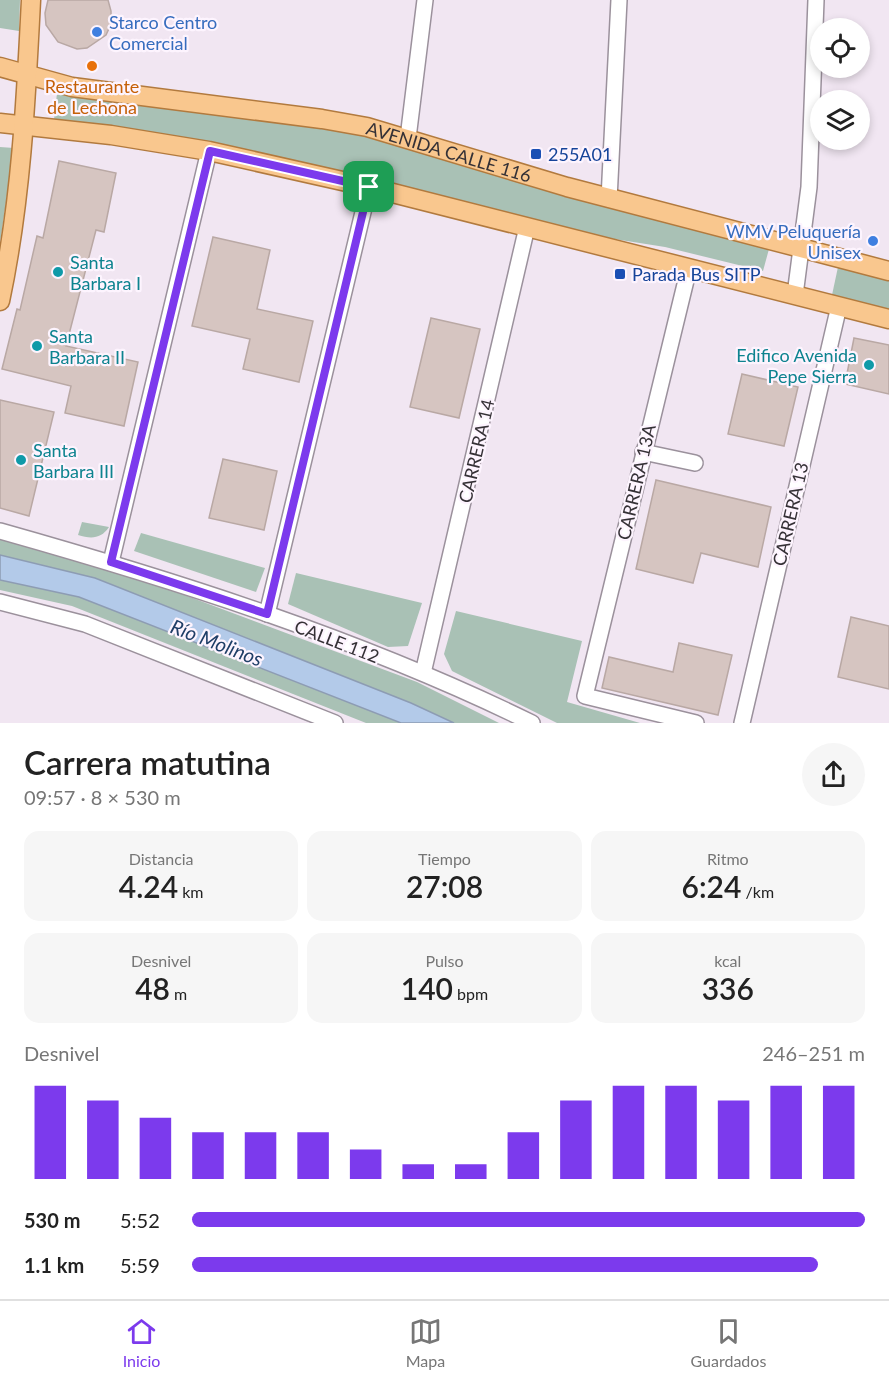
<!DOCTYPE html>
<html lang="es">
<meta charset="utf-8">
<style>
:root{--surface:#fff;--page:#f6f6f6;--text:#222;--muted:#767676;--line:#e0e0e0;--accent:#7c3aed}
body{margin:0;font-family:Lato,sans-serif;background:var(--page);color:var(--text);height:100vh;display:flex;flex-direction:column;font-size:22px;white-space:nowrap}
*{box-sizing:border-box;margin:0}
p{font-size:20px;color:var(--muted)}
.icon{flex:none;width:33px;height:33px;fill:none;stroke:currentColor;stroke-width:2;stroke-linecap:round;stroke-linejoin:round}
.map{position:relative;height:723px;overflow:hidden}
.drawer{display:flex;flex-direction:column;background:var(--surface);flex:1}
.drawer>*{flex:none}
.tools{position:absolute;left:810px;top:18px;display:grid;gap:12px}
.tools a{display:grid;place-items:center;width:60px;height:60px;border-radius:50%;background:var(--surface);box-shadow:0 3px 9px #0003;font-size:30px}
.pin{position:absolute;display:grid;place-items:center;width:51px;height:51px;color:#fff;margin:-26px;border-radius:12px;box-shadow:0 3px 9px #0006}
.round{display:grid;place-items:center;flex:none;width:63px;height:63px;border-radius:32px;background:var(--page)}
.headline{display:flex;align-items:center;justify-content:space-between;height:102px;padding:0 24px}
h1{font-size:33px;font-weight:600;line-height:45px}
.stats{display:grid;grid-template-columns:repeat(3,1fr);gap:9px;height:102px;padding:6px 24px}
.stats div{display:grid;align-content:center;border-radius:15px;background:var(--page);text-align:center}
.stats b{font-size:30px;font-weight:600}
.stats small{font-size:16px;font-weight:400}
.stats p{font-size:16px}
.chart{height:168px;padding:12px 24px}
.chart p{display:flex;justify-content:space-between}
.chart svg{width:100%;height:108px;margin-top:6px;stroke:var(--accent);stroke-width:6}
ul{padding:0 24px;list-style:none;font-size:20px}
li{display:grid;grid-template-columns:96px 72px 1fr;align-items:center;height:45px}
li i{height:15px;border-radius:8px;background:var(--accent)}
.dock{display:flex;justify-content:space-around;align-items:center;height:84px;border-top:2px solid var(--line);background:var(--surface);font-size:16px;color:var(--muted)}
.dock a{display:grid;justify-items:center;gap:3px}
.dock .selected{color:var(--accent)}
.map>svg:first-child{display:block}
</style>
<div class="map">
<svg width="889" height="723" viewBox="0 0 889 723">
<rect width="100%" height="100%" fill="#f1e6f2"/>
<g fill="#a9c1b5">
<path d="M0 0H20L19 31 0 28Z"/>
<path d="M57 93 359 134 582 201 769 249 763 271 665 247 608 238 233 147 157 133 54 120Z"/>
<path d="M0 147 14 148 0 243Z"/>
<path d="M838 267 889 280V309L832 295Z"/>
<path d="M82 522 109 527C101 539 91 539 78 535Z"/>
<path d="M141 533 265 568 256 592 134 551Z"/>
<path d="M0 538 99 563 417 682 499 723H454L411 703 95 578 0 555Z"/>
<path d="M296 573 422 603 408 646 388 647 288 604Z"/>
<path d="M0 580 79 597 401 723H366L72 606 0 590Z"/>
<path d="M456 611 582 641 567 702 640 723H557L462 676 452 671 444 654Z"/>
</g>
<path fill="#b3cae9" stroke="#8d9cb3" stroke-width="1.5" d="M0 555 95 578 411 703 454 723H401L79 597 0 580Z"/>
<g fill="#d6c5c1" stroke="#b9a8a4" stroke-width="1.5">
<path d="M48 0H108L111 11V24L106 35 87 48 77 49 58 42 46 25 45 13Z"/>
<path d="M59 161 116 173 104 232 96 230 66 346 138 362 124 426 65 413 71 386 2 369 17 309 20 310 37 236 43 238Z"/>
<path d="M213 237 270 250 257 309 313 321 299 382 243 369 250 339 192 326Z"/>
<path d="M431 318 480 329 459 418 410 407Z"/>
<path d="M854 338 889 345V394L845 384Z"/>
<path d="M742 374 798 387 784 446 728 434Z"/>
<path d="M0 400 54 412 29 516 0 508Z"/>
<path d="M223 459 277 471 264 530 209 518Z"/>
<path d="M656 480 771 507 758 567 701 553 693 583 636 569Z"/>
<path d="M851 617 889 626V689L838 677Z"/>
<path d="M679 643 732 655 718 715 602 688 609 657 673 672Z"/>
</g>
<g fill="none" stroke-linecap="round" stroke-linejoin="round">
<defs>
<g id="minor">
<path d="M408 138 425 0"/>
<path d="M609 199 619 0"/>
<path d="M689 268 585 696 696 723"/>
<path d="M795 295 809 187 816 0"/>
<path d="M643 452 695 463"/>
<path d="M0 531C181 582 363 640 532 723"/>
<path d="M111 562 209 151"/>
<path d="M0 602 85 624 335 723"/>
<path d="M267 614 369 187"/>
<path d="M423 673 527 227"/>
<path d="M742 723 839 306"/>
</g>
<g id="major">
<path id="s1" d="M0 67 72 87 322 119 367 127 567 187 889 271"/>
<path d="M0 123 111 135 209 151 369 187 889 319"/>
<path d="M0 301C21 202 26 101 31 0"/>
</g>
</defs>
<use href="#minor" stroke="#9b919c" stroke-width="18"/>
<use href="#major" stroke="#b27a3e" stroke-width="21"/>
<use href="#minor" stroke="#fff" stroke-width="15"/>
<use href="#major" stroke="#f9c78e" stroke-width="18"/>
</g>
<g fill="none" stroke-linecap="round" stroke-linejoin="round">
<defs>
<path id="route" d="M210 151 369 187 267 614 111 562Z"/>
</defs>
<use href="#route" stroke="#fff" stroke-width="12"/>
<use href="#route" stroke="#7c3aed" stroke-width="8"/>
</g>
<g fill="#3f7fe0" stroke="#fdf4fe" stroke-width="2">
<circle cx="97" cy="32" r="6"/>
<circle cx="873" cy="241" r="6"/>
</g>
<circle fill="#e8710a" stroke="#fdf4fe" stroke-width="2" cx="92" cy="66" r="6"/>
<g fill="#1a4fb4" stroke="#fdf4fe" stroke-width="2">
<rect x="530" y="148" width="12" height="12" rx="3"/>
<rect x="614" y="268" width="12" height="12" rx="3"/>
</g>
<g fill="#0f9aa8" stroke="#fdf4fe" stroke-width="2">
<circle cx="58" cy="272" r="6"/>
<circle cx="37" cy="346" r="6"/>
<circle cx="869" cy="365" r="6"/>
<circle cx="21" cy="460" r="6"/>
</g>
<g text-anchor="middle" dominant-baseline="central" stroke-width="4.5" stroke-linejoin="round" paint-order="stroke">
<g font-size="18" fill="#366cbe" stroke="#fdf4fe" text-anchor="start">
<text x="109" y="22">Starco Centro<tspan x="109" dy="21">Comercial</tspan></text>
<text x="861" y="231" text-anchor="end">WMV Peluquería<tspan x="861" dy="21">Unisex</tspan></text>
</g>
<g font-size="18" fill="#c56008" stroke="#fdf4fe">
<text x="92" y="86">Restaurante<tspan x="92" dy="21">de Lechona</tspan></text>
</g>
<g font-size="18" fill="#353136" stroke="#fdf4fe">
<text stroke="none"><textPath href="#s1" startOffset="458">AVENIDA CALLE 116</textPath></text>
<text transform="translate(476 451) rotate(-77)">CARRERA 14</text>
<text transform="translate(636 482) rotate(-77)">CARRERA 13A</text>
<text transform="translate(790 514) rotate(-77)">CARRERA 13</text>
<text transform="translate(337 641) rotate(21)">CALLE 112</text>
</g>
<g font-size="18" fill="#164399" stroke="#fdf4fe" text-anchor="start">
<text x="548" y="154">255A01</text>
<text x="632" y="274">Parada Bus SITP</text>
</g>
<g font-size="18" fill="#0d838f" stroke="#fdf4fe" text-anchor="start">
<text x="70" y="262">Santa<tspan x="70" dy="21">Barbara I</tspan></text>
<text x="49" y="336">Santa<tspan x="49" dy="21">Barbara II</tspan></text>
<text x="857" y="355" text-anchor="end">Edifico Avenida<tspan x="857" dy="21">Pepe Sierra</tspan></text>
<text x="33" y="450">Santa<tspan x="33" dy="21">Barbara III</tspan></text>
</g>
<g font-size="20" font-style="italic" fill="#1f3e67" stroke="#fdf4fe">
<text transform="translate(217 642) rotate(21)">Río Molinos</text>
</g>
</g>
</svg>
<div class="tools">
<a><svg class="icon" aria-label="locate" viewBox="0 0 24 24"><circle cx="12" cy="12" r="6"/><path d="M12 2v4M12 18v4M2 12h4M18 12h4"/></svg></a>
<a><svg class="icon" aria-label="layers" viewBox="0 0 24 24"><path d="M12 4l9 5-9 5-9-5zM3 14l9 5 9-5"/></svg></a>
</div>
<div class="pin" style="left:369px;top:187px;background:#1e9e55"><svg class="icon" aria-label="arrive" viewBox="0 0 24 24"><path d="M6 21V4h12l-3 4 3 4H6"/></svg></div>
</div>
<section class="drawer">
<div class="headline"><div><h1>Carrera matutina</h1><p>09:57 · 8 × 530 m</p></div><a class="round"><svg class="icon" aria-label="share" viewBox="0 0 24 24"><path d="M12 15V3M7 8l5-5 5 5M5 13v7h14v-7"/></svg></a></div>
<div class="stats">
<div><p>Distancia</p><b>4.24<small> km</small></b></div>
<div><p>Tiempo</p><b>27:08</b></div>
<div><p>Ritmo</p><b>6:24<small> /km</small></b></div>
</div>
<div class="stats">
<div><p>Desnivel</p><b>48<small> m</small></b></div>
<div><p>Pulso</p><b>140<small> bpm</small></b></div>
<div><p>kcal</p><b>336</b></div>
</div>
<div class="chart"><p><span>Desnivel</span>246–251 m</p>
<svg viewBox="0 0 160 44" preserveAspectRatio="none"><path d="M5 44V6M15 44V12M25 44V19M35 44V25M45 44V25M55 44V25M65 44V32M75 44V38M85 44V38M95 44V25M105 44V12M115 44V6M125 44V6M135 44V12M145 44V6M155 44V6"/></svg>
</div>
<ul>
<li><b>530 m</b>5:52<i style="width:100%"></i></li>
<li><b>1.1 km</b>5:59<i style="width:93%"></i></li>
</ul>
</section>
<nav class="dock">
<a class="selected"><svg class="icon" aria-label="home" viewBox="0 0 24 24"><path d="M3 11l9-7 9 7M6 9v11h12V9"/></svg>Inicio</a>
<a><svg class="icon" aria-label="map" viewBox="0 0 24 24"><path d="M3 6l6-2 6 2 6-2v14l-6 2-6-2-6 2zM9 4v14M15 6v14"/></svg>Mapa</a>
<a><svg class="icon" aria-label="saved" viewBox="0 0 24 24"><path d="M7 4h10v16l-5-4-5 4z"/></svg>Guardados</a>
</nav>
